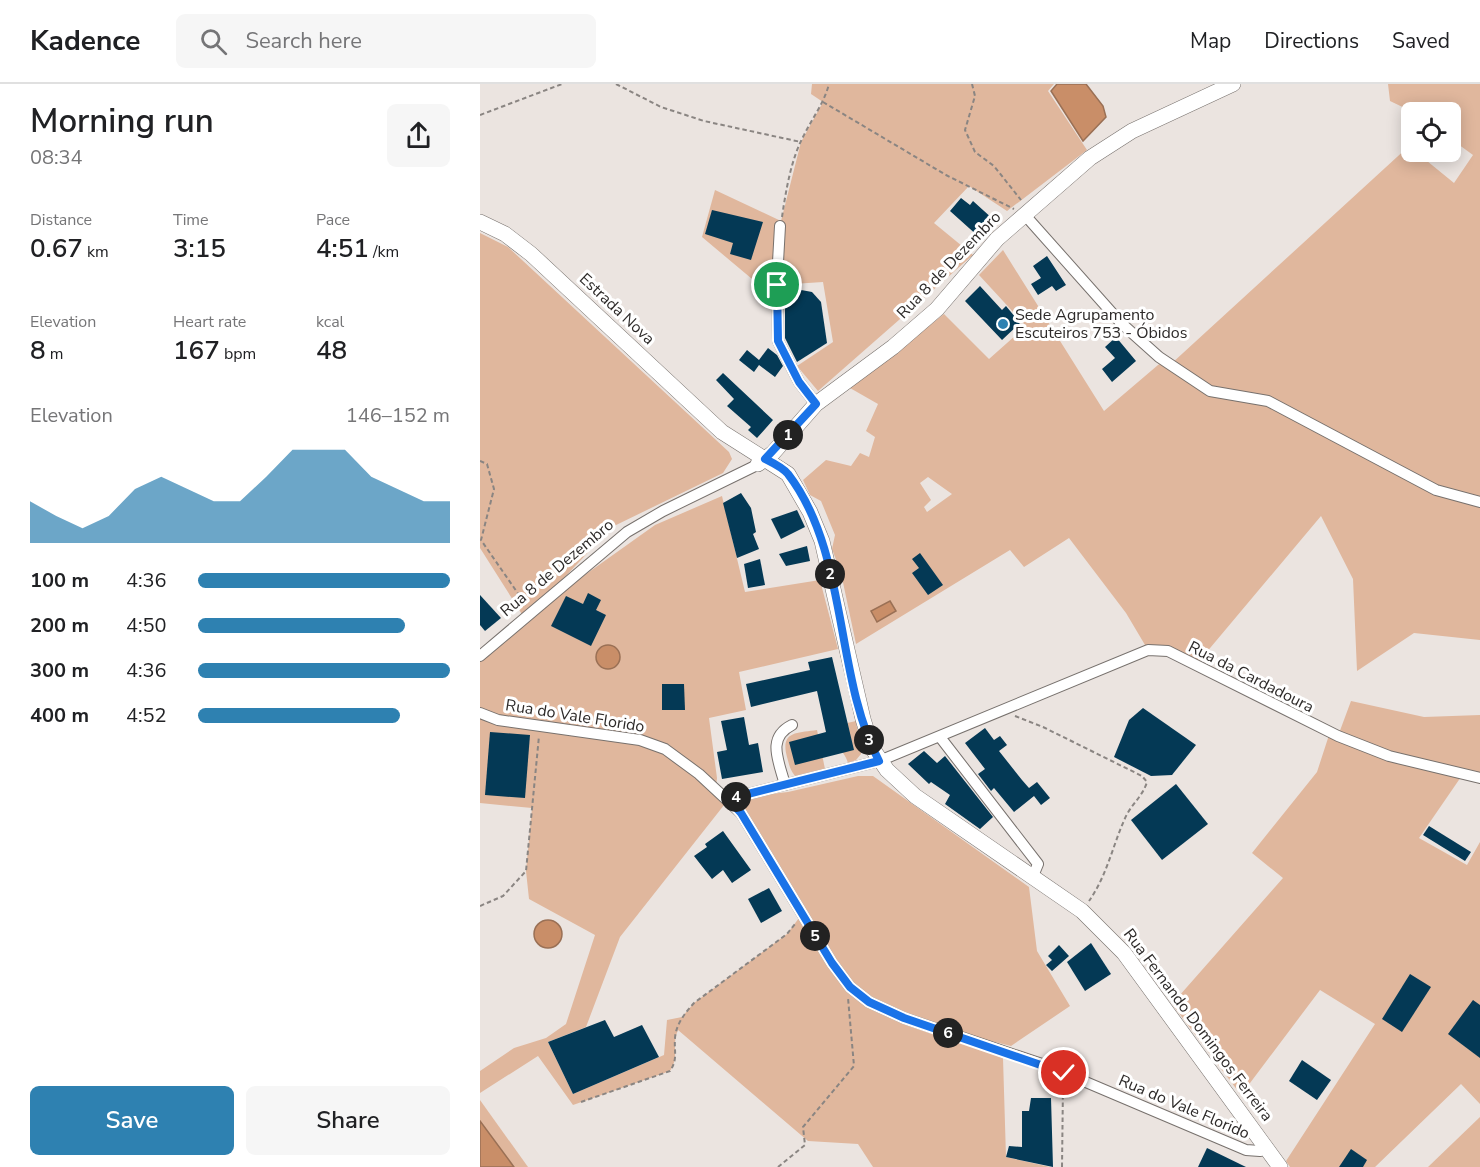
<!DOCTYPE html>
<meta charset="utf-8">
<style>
:root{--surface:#fff;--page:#f6f6f6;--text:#202124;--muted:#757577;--line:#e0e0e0;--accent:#2e81b1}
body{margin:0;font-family:"Nunito Sans",sans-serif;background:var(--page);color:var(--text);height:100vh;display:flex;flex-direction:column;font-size:22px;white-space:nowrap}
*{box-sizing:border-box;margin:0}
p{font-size:20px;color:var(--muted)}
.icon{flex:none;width:33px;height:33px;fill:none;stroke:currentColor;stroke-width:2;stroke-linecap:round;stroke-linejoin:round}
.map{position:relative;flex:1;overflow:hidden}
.sheet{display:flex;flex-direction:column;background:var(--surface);width:480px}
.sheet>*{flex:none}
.fabs{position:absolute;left:921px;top:18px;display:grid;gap:12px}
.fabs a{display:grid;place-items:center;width:60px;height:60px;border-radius:9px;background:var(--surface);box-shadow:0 3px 15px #0003;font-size:30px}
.pin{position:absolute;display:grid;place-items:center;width:51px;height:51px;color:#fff;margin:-26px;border:3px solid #fff;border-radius:50%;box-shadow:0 2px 6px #0007}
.km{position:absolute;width:30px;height:30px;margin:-15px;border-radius:50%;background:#222;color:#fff;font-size:16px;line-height:30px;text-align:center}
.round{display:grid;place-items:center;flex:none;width:63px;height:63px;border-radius:9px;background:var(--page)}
.summary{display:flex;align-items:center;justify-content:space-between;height:102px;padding:0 30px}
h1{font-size:33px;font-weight:600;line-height:45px}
.figures{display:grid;grid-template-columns:repeat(3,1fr);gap:9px;height:102px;padding:6px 30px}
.figures div{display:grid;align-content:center}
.figures b{font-size:26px;font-weight:600}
.figures small{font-size:16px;font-weight:400}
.figures p{font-size:16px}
.chart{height:168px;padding:12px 30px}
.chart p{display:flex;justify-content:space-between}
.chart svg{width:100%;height:108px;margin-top:6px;fill:var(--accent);opacity:.7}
.primary-button{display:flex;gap:12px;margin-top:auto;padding:12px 30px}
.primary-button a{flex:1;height:69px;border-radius:9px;background:var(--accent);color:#fff;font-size:24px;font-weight:600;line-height:69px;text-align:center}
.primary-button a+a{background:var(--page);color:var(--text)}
ul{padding:0 30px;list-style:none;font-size:20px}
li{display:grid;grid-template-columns:96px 72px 1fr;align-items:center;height:45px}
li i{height:15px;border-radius:8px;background:var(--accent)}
header{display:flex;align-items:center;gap:36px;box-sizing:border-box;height:84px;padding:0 30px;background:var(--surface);border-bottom:2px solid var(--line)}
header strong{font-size:28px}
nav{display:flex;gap:33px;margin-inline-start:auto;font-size:21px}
.search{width:420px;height:54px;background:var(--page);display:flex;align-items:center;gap:15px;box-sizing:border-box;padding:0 21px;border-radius:9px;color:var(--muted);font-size:22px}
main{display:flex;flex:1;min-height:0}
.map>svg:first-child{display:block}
</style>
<header>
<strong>Kadence</strong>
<div class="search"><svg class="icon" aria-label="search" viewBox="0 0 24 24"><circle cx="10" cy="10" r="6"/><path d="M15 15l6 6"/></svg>Search here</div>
<nav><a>Map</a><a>Directions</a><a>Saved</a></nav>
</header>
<main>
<section class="sheet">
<div class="summary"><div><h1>Morning run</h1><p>08:34</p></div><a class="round"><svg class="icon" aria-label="share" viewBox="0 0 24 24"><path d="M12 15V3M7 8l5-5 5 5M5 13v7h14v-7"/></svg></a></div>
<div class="figures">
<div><p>Distance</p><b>0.67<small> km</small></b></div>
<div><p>Time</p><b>3:15</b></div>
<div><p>Pace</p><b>4:51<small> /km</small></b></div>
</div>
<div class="figures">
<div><p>Elevation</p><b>8<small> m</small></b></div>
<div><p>Heart rate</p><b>167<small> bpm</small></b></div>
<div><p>kcal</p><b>48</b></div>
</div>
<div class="chart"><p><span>Elevation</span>146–152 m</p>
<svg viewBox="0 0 160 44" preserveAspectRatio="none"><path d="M0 44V27L10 33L20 38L30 33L40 22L50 17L60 22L70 27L80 27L90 17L100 6L110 6L120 6L130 17L140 22L150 27L160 27V44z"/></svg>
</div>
<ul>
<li><b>100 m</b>4:36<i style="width:100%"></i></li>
<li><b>200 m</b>4:50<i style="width:82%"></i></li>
<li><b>300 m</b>4:36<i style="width:100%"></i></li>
<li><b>400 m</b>4:52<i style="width:80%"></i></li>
</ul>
<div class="primary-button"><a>Save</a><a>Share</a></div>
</section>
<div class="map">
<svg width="1000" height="1083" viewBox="0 0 1000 1083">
<rect width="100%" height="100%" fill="#ebe4e0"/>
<g fill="#e0b79d" fill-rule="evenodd">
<path d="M332 0H574L568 7 607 66 527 127 489 102 454 139 493 171 338 307 317 282 353 258 343 198 298 201 297 216 222 153 235 106 301 137 321 58 343 18 331 10Z"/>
<path d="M908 0H1000V556L934 549 877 587 873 495 841 432 715 582 688 567 668 566 646 529 589 454 544 483 530 466 376 560 361 489 352 465 355 451 341 417 330 411 323 396 346 376 371 382 380 369 389 373 395 353 386 347 398 320 370 304 464 230 509 275 546 242 499 191 523 166 624 327 678 281 685 277 691 280 929 62 932 68H936L974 99 993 71 971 55 970 28H933L910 17ZM448 393 472 410 447 428 444 423 451 416 440 399Z"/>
<path d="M0 149 28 163 249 368 252 375 243 389 132 443 50 530 175 441 242 412 265 508 340 496 358 565 259 588 266 626 229 634 237 694 236 703 248 715 308 708 378 692H393L549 803 557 867 590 922 531 962 430 937 523 974 526 1073 570 1083H393L378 1060 328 1057 198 946C191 962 200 972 190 987L93 1021 58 972 0 1009V987L34 964 66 954 86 940 115 851 49 815 46 787 52 724 0 719V572L45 535 0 464ZM248 716 322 830 307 850 214 919 202 933 187 936 184 971 93 1010 68 958 106 943 140 853Z"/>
<path d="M871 617 944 633 1000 631V694L983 690 939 754 987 781 1000 758V1020L981 1000 895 1083H810L806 1077 895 940 840 906 761 1011 692 920 803 794 772 769 837 688 850 648 858 652Z"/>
<path d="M376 637 381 670 376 676 368 679C364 664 349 658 345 644Z"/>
<path d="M337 646 345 685 315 692C310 686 309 680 307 673 300 647 317 649 337 646Z"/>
<path d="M0 1016 48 1083H34L0 1037Z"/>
<path d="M1000 1033V1083H948Z"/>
</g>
<g fill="#c98e68" stroke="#9a7055" stroke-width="1.5">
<path d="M577 0H606L623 22 626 33 603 57 571 7Z"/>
<path d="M410 517 416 527 397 538 391 527Z"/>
<circle cx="128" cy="573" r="12"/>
<circle cx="68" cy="850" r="14"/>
<path d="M0 1037 34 1083H0Z"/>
</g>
<g fill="#043955">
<path d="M481 114 490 121 493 117 514 136 499 153 470 127Z"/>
<path d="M232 126 283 138 271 176 250 170 253 159 225 150Z"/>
<path d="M567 172 586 201 576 207 572 202 558 211 551 200 561 194 553 182Z"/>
<path d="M500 202 522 226 526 222 540 239 522 256 485 217Z"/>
<path d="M305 203 332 208 341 218 347 259 317 278 305 254Z"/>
<path d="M636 253 656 277 632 298 622 285 635 274 625 263Z"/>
<path d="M288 264 297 271 303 282 295 293 279 281 274 288 259 276 267 266 279 276Z"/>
<path d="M243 289 293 336 277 354 268 346 271 343 247 322 254 315 236 296Z"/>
<path d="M261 409 271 424 276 448 273 450 279 465 257 474 243 419Z"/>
<path d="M317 426 325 443 301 455 291 435Z"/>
<path d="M327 462 330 477 306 482 299 470Z"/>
<path d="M440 469 463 501 448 511 432 489 439 484 432 475Z"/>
<path d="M280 475 285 501 268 504 264 480Z"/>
<path d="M108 509 121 516 116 526 126 531 111 562 71 542 86 512 103 520Z"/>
<path d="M0 511 21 534 5 547 0 541Z"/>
<path d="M352 573 374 666 315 681 309 658 346 648 337 607 271 623 266 600 330 586 328 578Z"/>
<path d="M182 600H204L205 626H182Z"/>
<path d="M663 624 716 661 692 691 671 692 634 673 649 636Z"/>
<path d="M264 633 269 661 278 659 283 688 242 695 237 668 247 666 241 637Z"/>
<path d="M505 644 514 656 520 652 527 661 519 667 542 696 549 704 557 698 570 714 561 721 554 712 534 728 514 704 511 707 498 690 505 685 485 659Z"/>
<path d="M10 648 50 651 45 714 5 711Z"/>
<path d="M444 667 457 679 465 672 513 733 500 745 465 720 470 711 451 698 449 700 428 680Z"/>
<path d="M696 700 728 740 682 776 651 736Z"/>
<path d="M949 742 991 768 985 777 943 751Z"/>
<path d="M243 747 271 786 252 799 243 786 232 795 214 772 227 763 225 760Z"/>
<path d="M289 804 302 827 281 839 268 815Z"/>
<path d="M611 859 631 890 605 907 587 878Z"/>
<path d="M579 861 589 872 572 887 566 881 572 876 568 872Z"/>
<path d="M930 890 951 903 922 948 902 935Z"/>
<path d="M993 916 1000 921V974L968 950Z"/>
<path d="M125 936 134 953 162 941 179 973 93 1010 68 958Z"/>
<path d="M822 976 851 996 837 1016 809 997Z"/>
<path d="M551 1014H571L573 1083 526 1073 529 1062 542 1063V1027H549Z"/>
<path d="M727 1064 766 1083H718Z"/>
<path d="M871 1065 887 1076 883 1083H859Z"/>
</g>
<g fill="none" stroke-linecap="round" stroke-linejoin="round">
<defs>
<g id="street">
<path d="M544 130 641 239 679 273 730 307 788 317 956 406 1000 418"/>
<path d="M300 142 297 196 298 257 319 298 336 320"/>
<path d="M0 572 147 448 183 427 277 381"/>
<path d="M0 629 18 636 160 656 185 665 219 690 261 729 352 879 370 903 389 918 424 934 568 982 766 1066 780 1067 786 1063"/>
<path d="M460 653 558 780 553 792"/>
<path d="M305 701C299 677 286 654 312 641"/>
<path d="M248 715 399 677 668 566 688 567 858 652 909 672 1000 694"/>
</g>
<g id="secondary">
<path d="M0 138 25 150 51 170 242 348 308 390 330 428 342 457 383 635 392 664 407 686 435 712 602 827 644 869 800 1083"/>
<path d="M278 380 293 369 336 320 413 263 457 225 517 155 610 74 652 47 753 0"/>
</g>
</defs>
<use href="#street" stroke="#77716d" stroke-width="12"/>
<use href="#secondary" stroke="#77716d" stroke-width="16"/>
<g stroke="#8a8582" stroke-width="2" stroke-dasharray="4.5 3" stroke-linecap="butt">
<path d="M136 0 181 23 224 37 321 58"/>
<path d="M492 0 495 12 485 46 495 68 514 82 541 116"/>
<path d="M343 18 466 91 534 125"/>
<path d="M0 31 82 0"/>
<path d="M302 133C306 106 311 75 324 51 333 33 344 19 349 0"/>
<path d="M0 377 7 380 14 405 1 456 46 521"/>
<path d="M535 632 563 643 662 692 667 698C663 711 654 718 647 730 633 759 628 790 609 817"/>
<path d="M0 822 23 812 46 787 59 652"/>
<path d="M101 1018 190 987C198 975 194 968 195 954 196 940 205 929 214 919L307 850 315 840"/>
<path d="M298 1083 325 1061 323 1043 374 982 368 914"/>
<path d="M582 1083 583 1001"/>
</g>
<use href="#street" stroke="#fff" stroke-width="10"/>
<use href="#secondary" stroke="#fff" stroke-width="15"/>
</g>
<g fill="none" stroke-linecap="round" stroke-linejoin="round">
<defs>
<path id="route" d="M297 201 298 257 319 298 336 320 285 375C293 379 302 383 308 390 369 469 354 592 399 677L248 715 261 729 352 879 370 903 389 918 424 934 584 989"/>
</defs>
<use href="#route" stroke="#fff" stroke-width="12"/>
<use href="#route" stroke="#1a73e8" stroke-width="8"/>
</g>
<circle fill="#2e81b1" stroke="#fff" stroke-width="2" cx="523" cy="240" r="6"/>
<g text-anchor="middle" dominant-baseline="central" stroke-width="6" stroke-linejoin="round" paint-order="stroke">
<g font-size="16" fill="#2d2a29" stroke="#fff">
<text transform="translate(469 181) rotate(-46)">Rua 8 de Dezembro</text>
<text transform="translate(137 225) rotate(43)">Estrada Nova</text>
<text transform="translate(77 484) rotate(-40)">Rua 8 de Dezembro</text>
<text transform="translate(771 593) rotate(27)">Rua da Cardadoura</text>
<text transform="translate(95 632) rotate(9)">Rua do Vale Florido</text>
<text transform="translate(718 941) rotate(53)">Rua Fernando Domingos Ferreira</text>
<text transform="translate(704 1023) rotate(23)">Rua do Vale Florido</text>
</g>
<g font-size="16" fill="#2d2a29" stroke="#fff" text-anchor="start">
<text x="535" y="231">Sede Agrupamento<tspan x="535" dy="18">Escuteiros 753 - Óbidos</tspan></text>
</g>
</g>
</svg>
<div class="fabs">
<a><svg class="icon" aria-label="locate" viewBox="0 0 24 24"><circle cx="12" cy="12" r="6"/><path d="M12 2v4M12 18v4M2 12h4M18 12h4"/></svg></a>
</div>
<div class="pin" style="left:297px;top:201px;background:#1e9e55"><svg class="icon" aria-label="arrive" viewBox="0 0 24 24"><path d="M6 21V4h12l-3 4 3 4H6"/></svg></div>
<div class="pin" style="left:584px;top:989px;background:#d93025"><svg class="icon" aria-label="check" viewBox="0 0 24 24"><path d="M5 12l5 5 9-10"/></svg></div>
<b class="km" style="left:308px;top:351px">1</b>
<b class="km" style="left:350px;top:490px">2</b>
<b class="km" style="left:389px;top:656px">3</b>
<b class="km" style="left:256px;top:713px">4</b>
<b class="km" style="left:335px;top:852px">5</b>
<b class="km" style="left:468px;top:949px">6</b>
</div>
</main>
